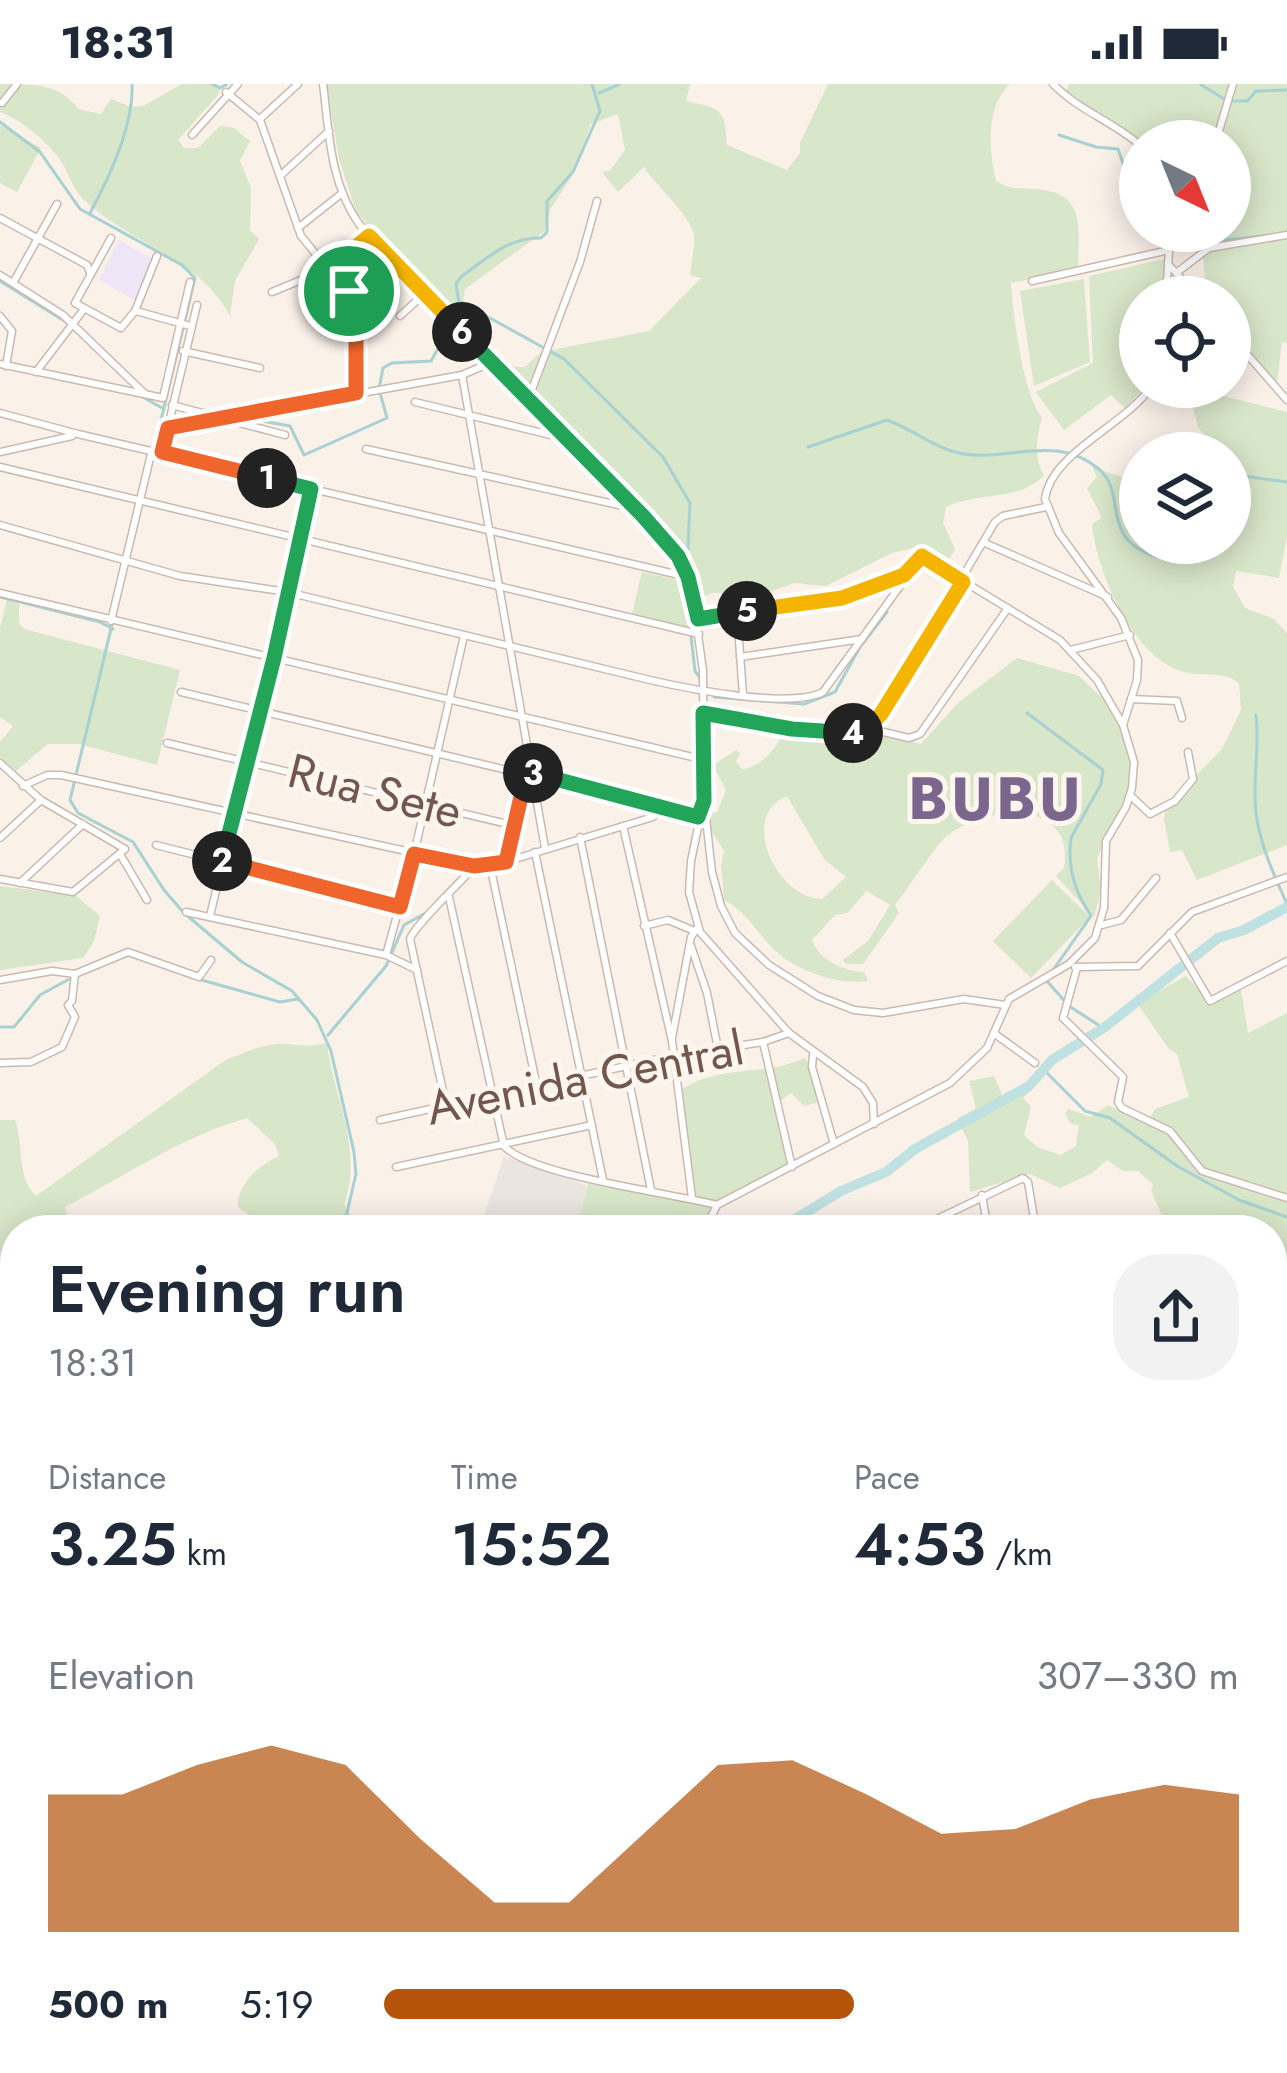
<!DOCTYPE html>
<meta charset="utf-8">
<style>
:root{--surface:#fff;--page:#f2f2f3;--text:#1f2937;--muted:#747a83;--accent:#b45309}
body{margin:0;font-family:Jost,sans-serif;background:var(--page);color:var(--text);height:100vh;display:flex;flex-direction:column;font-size:45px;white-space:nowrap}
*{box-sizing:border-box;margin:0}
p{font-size:39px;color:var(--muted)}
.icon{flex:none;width:66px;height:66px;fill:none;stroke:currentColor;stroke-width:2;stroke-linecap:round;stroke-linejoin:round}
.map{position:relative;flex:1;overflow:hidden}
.sheet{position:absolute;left:0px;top:1131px;width:1287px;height:858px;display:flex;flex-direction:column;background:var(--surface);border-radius:48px 48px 0 0;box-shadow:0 6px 30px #0003}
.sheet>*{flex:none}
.needle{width:78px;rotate:137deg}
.buttons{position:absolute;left:1119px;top:36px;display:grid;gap:24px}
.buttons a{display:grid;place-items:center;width:132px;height:132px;border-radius:50%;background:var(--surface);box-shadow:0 6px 30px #0003;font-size:60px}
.pin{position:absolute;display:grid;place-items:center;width:102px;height:102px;color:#fff;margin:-51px;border:6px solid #fff;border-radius:50%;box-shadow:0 3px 12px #0007}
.km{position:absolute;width:60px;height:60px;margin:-30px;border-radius:50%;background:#222;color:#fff;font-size:33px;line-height:60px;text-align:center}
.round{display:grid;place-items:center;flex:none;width:126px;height:126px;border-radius:48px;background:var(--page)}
.headline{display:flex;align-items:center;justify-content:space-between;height:204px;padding:0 48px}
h1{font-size:66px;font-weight:600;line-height:90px}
.stats{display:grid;grid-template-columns:repeat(3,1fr);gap:18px;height:204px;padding:12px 48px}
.stats div{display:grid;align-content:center}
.stats b{font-size:60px;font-weight:600}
.stats small{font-size:33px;font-weight:400}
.stats p{font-size:33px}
.chart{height:336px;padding:24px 48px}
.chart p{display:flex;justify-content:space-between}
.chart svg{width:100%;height:216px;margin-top:12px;fill:var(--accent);opacity:.7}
ul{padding:0 48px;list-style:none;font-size:39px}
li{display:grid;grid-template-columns:192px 144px 1fr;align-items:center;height:90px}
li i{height:30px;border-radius:15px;background:var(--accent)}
.status{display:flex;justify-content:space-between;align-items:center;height:84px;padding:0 60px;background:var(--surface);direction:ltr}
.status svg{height:33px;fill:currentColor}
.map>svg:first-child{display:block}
</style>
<div class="status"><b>18:31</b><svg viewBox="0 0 49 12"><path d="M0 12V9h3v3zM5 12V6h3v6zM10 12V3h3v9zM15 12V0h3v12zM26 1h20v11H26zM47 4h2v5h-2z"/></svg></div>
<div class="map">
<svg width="1287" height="1989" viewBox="0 0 1287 1989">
<rect width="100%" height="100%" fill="#faf1e9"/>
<path fill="#ebe5e2" d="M504 1072 587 1102 576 1146H479Z"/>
<path fill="#eee5f7" d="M119 156 153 175 136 217 99 196Z"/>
<g fill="#d8e6c9" fill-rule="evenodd">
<path d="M0 0C36 0 60 0 78 25L101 30 111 15 131 23 143 22 182 0H216L220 5 218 11 178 56 184 64H198L220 42 234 44 250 57 240 77 251 104 250 146 259 155 235 197 230 232C201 175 127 158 83 115 72 104 68 87 59 74 46 57 21 35 0 28Z"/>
<path d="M326 0H694L690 1 686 17C723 26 724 23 727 61L787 86 800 69V59L828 0H1010C985 23 989 67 996 97 1011 106 1016 104 1033 105 1088 107 1078 145 1078 185L1011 199C1013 230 1023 312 1042 333 1037 353 1033 374 1044 391 1022 417 976 408 946 423L943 439 955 465 944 484 913 464 892 469 826 502 794 499 767 509H713L702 513 688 472 403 188 356 127 339 75ZM618 30 625 66 610 87 602 88 618 108 644 83C656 102 693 134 694 152 695 164 691 179 690 191L701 194 649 247 541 268 525 283C488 285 457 238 465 205L545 147 550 126 573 90 591 40Z"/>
<path d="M1069 0H1287V259L1282 258 1277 300 1230 247V213H1206L1201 147H1230V57H1140L1065 10Z"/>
<path d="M0 41 41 64 17 108 0 99Z"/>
<path d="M1164 175 1162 213H1140V303H1145L1125 324 1111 311 1064 346 1036 308 1093 279 1089 192Z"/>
<path d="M1084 195 1090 278 1034 302 1020 207Z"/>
<path d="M1208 308 1287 328V453L1279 494 1236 487 1233 503 1245 524 1274 535 1287 549V761L1197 796 1182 766 1170 768 1164 735 1166 722 1222 665 1241 626 1239 599C1221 586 1204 593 1184 588 1133 575 1096 486 1092 440L1102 434 1087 404 1097 393 1092 383 1140 399V459H1230V369H1218L1198 343 1193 324Z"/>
<path d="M642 488 687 498 697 545 632 530Z"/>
<path d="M7 516 19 520V539L24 545 180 586 157 681 79 660H48L16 687 0 673V658L13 642 0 633V543Z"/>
<path d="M1017 574 1079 592 1110 621 1129 668 1132 700 1097 774 1101 806 1094 833 1056 792 1064 784C1076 713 983 721 947 752 933 764 908 805 895 821L899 829 863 880H846L843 876 868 857 890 821 867 807 847 829 835 831 812 856C818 876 844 887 864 888L868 897C839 901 800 888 779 870 758 852 748 828 724 816L721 781 724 767 706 738 707 731 717 728 726 706 713 681 736 666 740 669 736 678 742 685C756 685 774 668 780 655L792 649 813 651 820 658 846 659 888 650 921 660 958 619ZM787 712 824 775 846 793 822 815C778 816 737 732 787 712Z"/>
<path d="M1052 796 1090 833 1031 894 993 857Z"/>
<path d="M0 802 76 812 100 832 94 857 83 874 0 886Z"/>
<path d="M1186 892 1213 920 1241 905 1248 949 1287 929V1308L1272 1302V1146H1150L1161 1145 1165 1140 1151 1106 1153 1100 1138 1087H1123L1107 1076 1092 1089 1060 1104 1030 1090 970 1108 968 1057 957 1035 976 1024 969 997 994 992 1003 1013 1040 997 1023 1014 1031 1023 1024 1051 1037 1063 1060 1071 1076 1062 1079 1041 1071 1040 1065 1030 1068 1025 1091 1033 1108 1021 1147 1039 1155 1025 1189 1013 1177 970 1169 965 1137 919Z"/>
<path d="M327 959C333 1013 364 1065 344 1120L350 1131 347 1146H311L307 1141C265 1138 274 1149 238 1123 237 1099 259 1082 279 1072L275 1060 247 1034C181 1053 125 1092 65 1123L69 1137 77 1146H15V1331L0 1326V1036H15C25 1063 15 1090 36 1112L224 977C243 969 264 959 285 960 302 961 310 963 327 959Z"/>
<path d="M804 974 811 980 819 1018 804 1022 791 1009 780 1017 787 1081 720 1119 704 1146H576L588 1100 697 1114 687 1074 680 1007 684 1004C721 981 768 992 804 974Z"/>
<path d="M15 1523V1638L0 1627V1537Z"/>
<path d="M0 1653 15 1663V1808L0 1797Z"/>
<path d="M1287 1748V1989H1223L1205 1974H1272V1755Z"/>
<path d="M554 1974H720L724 1989H510Z"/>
</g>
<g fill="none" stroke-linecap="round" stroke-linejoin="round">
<g stroke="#a7d1d2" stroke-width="3">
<path d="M212 0 220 4 227 0"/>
<path d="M1200 0 1224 15"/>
<path d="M599 9 620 0"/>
<path d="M1233 17H1247L1256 7 1287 6"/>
<path d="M0 38 40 68 80 125 182 181 195 194 70 716 78 729 133 758 164 806 184 829 242 878 292 907 317 936 331 967 354 1068 356 1090 343 1146"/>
<path d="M1059 51 1096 63 1118 65 1140 128"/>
<path d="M90 129C109 94 134 41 132 0"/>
<path d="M1164 147C1198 160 1233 156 1268 151"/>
<path d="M0 197 66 238"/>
<path d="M461 218 564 275 663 373 690 419 687 484"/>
<path d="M90 261 127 296"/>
<path d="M141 312 164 325"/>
<path d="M204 326 230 330"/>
<path d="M239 333 290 342 304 371 387 334 379 305 383 284 392 279 431 277 460 226 456 200 461 193C486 175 508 153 541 154L547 148V117L573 88 600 27 592 0"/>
<path d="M808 363 887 336C913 345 936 366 964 370 1011 377 1056 349 1100 386 1118 402 1112 428 1122 447 1135 476 1189 484 1213 468L1215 459"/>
<path d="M1230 390 1287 398"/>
<path d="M685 500 695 587 701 595"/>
<path d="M0 513 100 538 113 545"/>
<path d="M714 613 804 620 835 608 860 563 887 528"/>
<path d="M1027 629 1103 686 1101 700 1071 754C1067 784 1075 808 1091 832L1046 896 1069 922 1103 944"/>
<path d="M1256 631C1260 665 1252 698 1256 729 1260 761 1274 791 1287 820"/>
<path d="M443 811 474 779 498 776"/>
<path d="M198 895 280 918 298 915"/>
<path d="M0 943H14L40 911 73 893"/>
<path d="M328 951 386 882 404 841 424 830"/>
<path d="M1044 986 1085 1027 1110 1034 1177 1082 1239 1116 1287 1133"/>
<path d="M1272 1640 1287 1639"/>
<path d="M5 1754 15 1760"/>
<path d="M295 1974 321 1984"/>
<path d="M1222 1974 1237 1989"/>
</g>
<g stroke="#bfe1e2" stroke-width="10">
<path d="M777 1146 841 1107 886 1088 915 1065 1029 1002 1052 976 1105 943 1218 854 1244 846 1287 823"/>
<path d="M319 1974V1989"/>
</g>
<defs>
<g id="minor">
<path d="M323 0C329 49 330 99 359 140L643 432 682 478 693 514 703 587 704 717 712 788 721 822 735 849 769 881 818 912 854 926 883 929 964 915 1005 921"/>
<path d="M1053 0C1078 26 1112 37 1140 61"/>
<path d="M226 8 260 36"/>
<path d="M2 19 17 0"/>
<path d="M261 34 298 0"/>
<path d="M260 36 301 152 351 213 356 237V309"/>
<path d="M192 51 238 0"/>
<path d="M1216 57 1233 0"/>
<path d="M280 92 329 47"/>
<path d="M0 134 87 181 90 189"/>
<path d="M298 144 341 110"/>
<path d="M111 154 75 219 121 244 135 227 157 172"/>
<path d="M1168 180 1198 213"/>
<path d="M1176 189 1209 164 1287 151"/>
<path d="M0 191 63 231 145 310"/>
<path d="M1032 197 1169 166"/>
<path d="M13 199 57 120"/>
<path d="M272 208 330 184 369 152"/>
<path d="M1166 213 1169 166 1176 147"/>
<path d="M136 227 190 242"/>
<path d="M0 232 12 247 6 282"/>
<path d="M400 232 424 210"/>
<path d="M356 237 404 191"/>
<path d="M1230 251 1287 316"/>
<path d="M183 267 260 284"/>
<path d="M0 280 163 314 190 198"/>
<path d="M36 288 84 225"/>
<path d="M462 291 545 764"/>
<path d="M1201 310 1203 303"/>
<path d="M528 316 580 178 597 117"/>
<path d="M415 318 563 354"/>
<path d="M172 321 285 351"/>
<path d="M0 329 78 350 688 493"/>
<path d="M168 344 462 291 492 278"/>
<path d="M366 365 632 424"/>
<path d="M0 368 72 352"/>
<path d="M162 368 197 221"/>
<path d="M0 383 699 550"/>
<path d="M0 441 180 492 287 508 650 596C689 605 789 625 823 608L922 472 1060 556 1097 596 1123 641"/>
<path d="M985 459 1108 513"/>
<path d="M0 509 705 676"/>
<path d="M737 529 743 611"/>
<path d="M698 535 826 518 904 491"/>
<path d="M111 537 152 366"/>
<path d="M1071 566 1130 551"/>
<path d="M740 573 862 555"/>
<path d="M181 608 699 732"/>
<path d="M1131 615 1177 617 1182 634"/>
<path d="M703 629 792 645 845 650 867 644 881 630 995 438 1003 432 1046 423"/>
<path d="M867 644 909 654 920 650 1008 524"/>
<path d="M167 659 512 741"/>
<path d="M0 679 41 716 125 765 73 808 0 795"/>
<path d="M23 702 47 691H61L474 782 505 778 653 733"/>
<path d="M1132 713 1150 730 1175 717 1193 695 1188 668"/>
<path d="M703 719 691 777 689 808 700 848 789 949 863 1003 873 1019 874 1040"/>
<path d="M623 742 672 957 692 1114"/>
<path d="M580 753 651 1106"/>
<path d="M0 754 41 716"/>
<path d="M156 761 400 823"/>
<path d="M535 768 603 1096"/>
<path d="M120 770 147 816"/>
<path d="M505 778 523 704 533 693"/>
<path d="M490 781 537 1003"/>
<path d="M20 799 83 740"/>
<path d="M449 813 504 1062"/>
<path d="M186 828 386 871 417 886"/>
<path d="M210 832 311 405"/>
<path d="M1102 841 1121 836 1156 794"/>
<path d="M644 842 668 836 692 846"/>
<path d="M1170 849 1210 917 1287 877"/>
<path d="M691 862 707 909 718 965"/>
<path d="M386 871 414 770 464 552"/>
<path d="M1075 883 1138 882 1192 828 1287 793"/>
<path d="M1077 884 1063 934 1123 993 1118 1018 1122 1024 1170 1047 1202 1087 1287 1114"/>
<path d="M0 896 52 887 75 890 128 868 199 893 211 876"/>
<path d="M995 950 1035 979"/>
<path d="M672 954 691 853 698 843"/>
<path d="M763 958 792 1083"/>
<path d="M813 971 812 983 834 1060"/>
<path d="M0 979 31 978 62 963 75 933 68 921 72 917 75 890"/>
<path d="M446 1021 410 855C415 841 459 800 473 784"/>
<path d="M380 1036 672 972 763 958 789 949"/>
<path d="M504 1062C531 1092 672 1109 717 1121"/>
<path d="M396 1083 592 1041"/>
<path d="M982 1111 988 1146"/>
<path d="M705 1146 717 1121 950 999 987 964 1009 915 1069 880 1095 854 1104 824 1106 757 1126 723 1132 704 1134 678 1123 641 1137 596 1138 576 1121 534 1059 449 1045 415C1051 369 1124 342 1151 303"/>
<path d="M914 1146 1023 1094 1028 1098 1036 1146"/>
<path d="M1272 1303 1287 1310"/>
<path d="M1272 1350 1287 1357"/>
<path d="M1272 1400 1287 1405"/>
<path d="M1272 1439 1287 1437"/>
<path d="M1272 1490H1287"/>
<path d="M1285 1540 1287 1567"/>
<path d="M1272 1713 1287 1705"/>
<path d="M0 1800 15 1812"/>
<path d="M0 1886 15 1895"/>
<path d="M0 1933 15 1942"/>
<path d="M55 1974 63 1989"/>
<path d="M91 1974 95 1989"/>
<path d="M139 1974 142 1989"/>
<path d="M207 1974 221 1989"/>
<path d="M430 1974 434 1989"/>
<path d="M647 1974 653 1989"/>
<path d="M756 1974 759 1989"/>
<path d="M808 1974 813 1988"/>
<path d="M862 1974 867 1989"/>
<path d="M897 1974 899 1989"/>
<path d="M956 1974 959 1989"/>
<path d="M1017 1974 1078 1983 1089 1974"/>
<path d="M1017 1974 1019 1989"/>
<path d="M1158 1974 1160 1989"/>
<path d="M1206 1974 1222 1989"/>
<path d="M244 1989 245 1974"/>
<path d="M537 1989 579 1974"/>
<path d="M721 1989 729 1983 732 1974"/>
</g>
<g id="major">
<path d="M0 1488 15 1501"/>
<path d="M1272 1539 1287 1540"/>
</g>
<g id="highway">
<path d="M0 1635 15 1646"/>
<path d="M0 1646 15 1657"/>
<path d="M389 1974 400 1989"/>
<path d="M399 1974 409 1989"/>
</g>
</defs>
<use href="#minor" stroke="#cbb9b0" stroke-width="9"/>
<use href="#major" stroke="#d5cdca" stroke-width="12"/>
<use href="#highway" stroke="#d5cdca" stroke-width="14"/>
<use href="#minor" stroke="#fff" stroke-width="6"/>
<use href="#major" stroke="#f1cda9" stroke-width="9"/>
<use href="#highway" stroke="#edb1a7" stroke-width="10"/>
</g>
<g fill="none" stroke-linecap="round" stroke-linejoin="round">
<defs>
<path id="split-1" d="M267 394 162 368 168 344 356 309V237L349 207"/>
<path id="split-2" d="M222 777 274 574 311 405 267 394"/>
<path id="split-3" d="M222 777 400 823 414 770 474 782 506 778 523 704 533 689"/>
<path id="split-4" d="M533 689 698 733 704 717 703 629 792 645 853 649"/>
<path id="split-5" d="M747 527 842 514 904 491 922 472 963 498 881 630 867 644 853 649"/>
<path id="split-6" d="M462 248 643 432 678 472 688 493 698 535 747 527"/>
<path id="split-7" d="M349 207 331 184 369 152 462 248"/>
</defs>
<use href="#split-1" stroke="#fff" stroke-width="24"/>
<use href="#split-2" stroke="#fff" stroke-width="24"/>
<use href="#split-3" stroke="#fff" stroke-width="24"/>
<use href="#split-4" stroke="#fff" stroke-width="24"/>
<use href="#split-5" stroke="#fff" stroke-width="24"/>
<use href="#split-6" stroke="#fff" stroke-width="24"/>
<use href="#split-7" stroke="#fff" stroke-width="24"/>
<use href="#split-1" stroke="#f0652b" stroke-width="15"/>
<use href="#split-2" stroke="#22a559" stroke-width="15"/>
<use href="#split-3" stroke="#f0652b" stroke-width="15"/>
<use href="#split-4" stroke="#22a559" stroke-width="15"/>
<use href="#split-5" stroke="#f5b400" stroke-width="15"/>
<use href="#split-6" stroke="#22a559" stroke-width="15"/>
<use href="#split-7" stroke="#f5b400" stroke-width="15"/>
</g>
<g text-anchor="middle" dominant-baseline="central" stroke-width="10" stroke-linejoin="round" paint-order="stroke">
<g font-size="48" fill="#72574f" stroke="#fdf6ef">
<text transform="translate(375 707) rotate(14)">Rua Sete</text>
<text transform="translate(585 994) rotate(-11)">Avenida Central</text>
</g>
<g font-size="60" font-weight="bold" letter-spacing="3" fill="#7b678d" stroke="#fdf6ef">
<text x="996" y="714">BUBU</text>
</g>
</g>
</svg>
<div class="buttons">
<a><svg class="needle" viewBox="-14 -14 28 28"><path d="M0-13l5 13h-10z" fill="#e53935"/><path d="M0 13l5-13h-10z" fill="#747a83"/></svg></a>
<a><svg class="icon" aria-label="locate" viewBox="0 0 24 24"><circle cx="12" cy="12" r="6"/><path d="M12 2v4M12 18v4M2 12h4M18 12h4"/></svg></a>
<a><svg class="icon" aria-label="layers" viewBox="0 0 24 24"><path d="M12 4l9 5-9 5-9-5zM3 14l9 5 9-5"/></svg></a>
</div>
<div class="pin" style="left:349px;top:207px;background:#1e9e55"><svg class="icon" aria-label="arrive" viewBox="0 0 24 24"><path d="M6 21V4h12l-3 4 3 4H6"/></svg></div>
<b class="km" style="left:267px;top:394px">1</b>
<b class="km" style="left:222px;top:777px">2</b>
<b class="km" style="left:533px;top:689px">3</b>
<b class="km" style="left:853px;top:649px">4</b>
<b class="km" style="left:747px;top:527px">5</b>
<b class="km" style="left:462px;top:248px">6</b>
<section class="sheet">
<div class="headline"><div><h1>Evening run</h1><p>18:31</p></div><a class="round"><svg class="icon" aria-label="share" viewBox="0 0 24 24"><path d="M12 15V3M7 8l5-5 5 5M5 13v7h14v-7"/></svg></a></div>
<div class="stats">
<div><p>Distance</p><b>3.25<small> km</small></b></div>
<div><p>Time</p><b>15:52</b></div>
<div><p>Pace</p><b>4:53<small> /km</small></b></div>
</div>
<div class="chart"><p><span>Elevation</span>307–330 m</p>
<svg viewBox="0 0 160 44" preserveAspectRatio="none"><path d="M0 44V16L10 16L20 10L30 6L40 10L50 25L60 38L70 38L80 24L90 10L100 9L110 16L120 24L130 23L140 17L150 14L160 16V44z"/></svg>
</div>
<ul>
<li><b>500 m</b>5:19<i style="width:55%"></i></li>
</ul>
</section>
</div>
